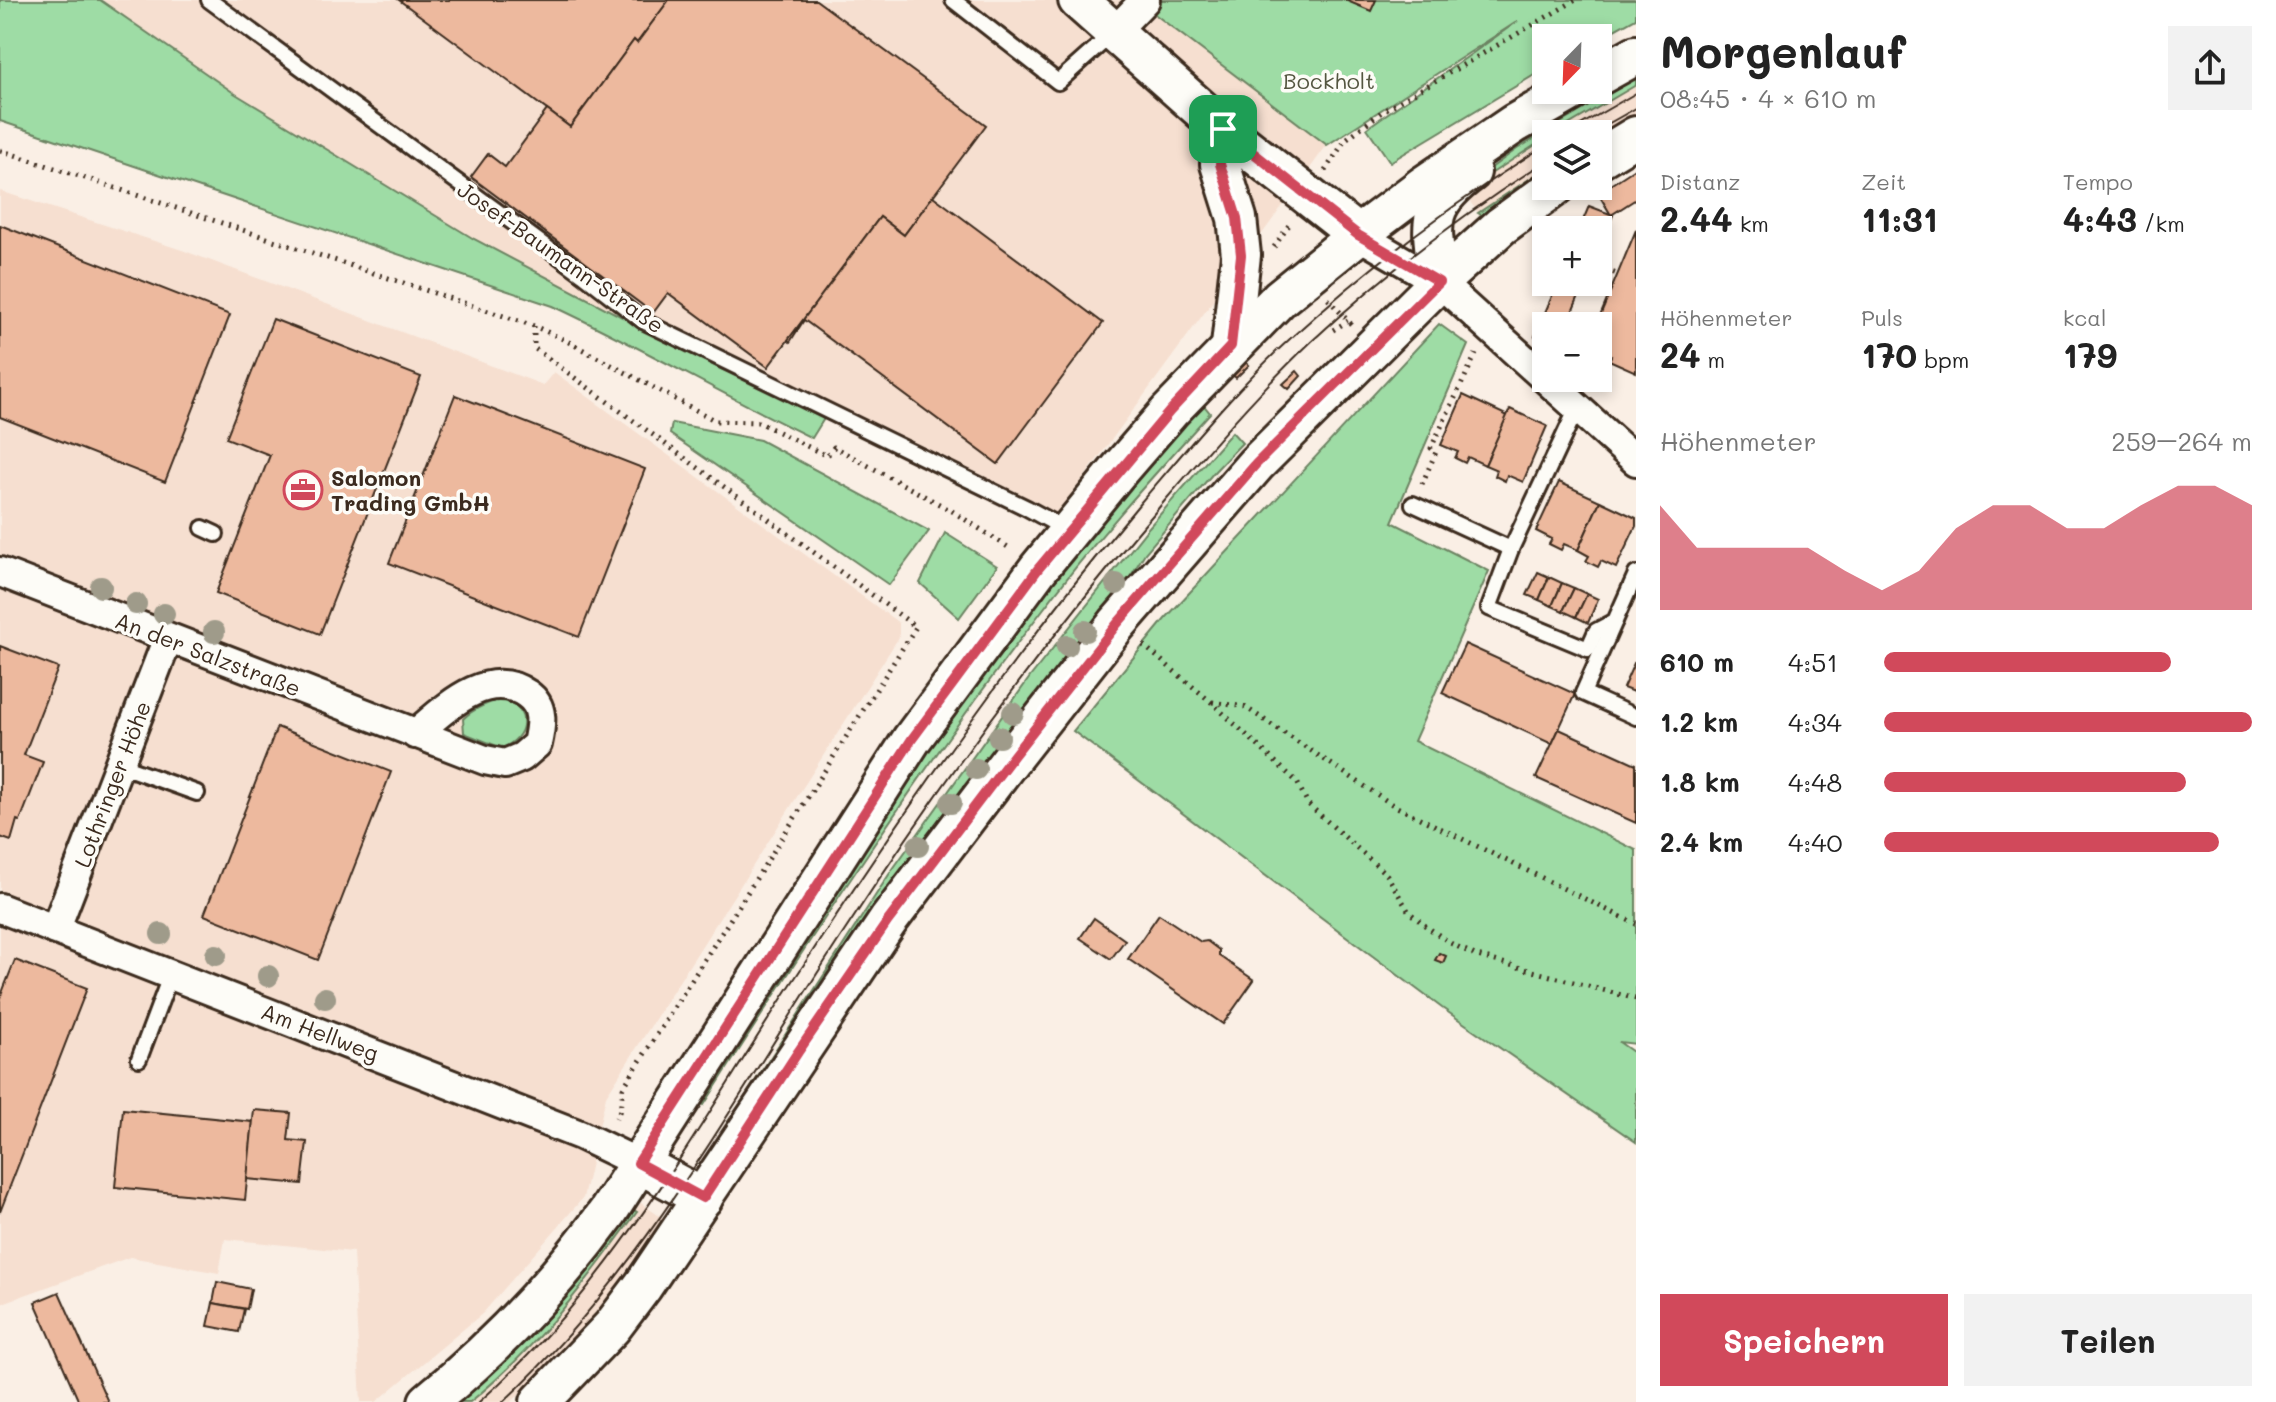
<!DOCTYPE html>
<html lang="de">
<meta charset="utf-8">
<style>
:root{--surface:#fff;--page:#f2f2f2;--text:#222;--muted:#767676;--accent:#d1495b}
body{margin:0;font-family:Mali,sans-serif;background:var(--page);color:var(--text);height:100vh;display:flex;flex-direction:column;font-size:30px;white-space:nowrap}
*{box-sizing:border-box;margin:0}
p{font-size:26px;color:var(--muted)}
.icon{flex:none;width:44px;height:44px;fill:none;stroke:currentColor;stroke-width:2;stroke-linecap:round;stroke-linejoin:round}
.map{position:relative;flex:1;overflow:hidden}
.panel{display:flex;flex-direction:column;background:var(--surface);width:640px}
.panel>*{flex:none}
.needle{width:52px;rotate:203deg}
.controls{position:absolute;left:1532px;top:24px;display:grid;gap:16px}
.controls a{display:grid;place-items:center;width:80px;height:80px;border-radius:0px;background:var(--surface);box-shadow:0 4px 12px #0003;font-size:40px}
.pin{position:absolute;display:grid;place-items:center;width:68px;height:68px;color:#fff;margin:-34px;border-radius:16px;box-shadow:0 4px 12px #0006}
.round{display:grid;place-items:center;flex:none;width:84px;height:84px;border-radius:0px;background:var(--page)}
.head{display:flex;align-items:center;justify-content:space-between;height:136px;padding:0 24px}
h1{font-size:44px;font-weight:700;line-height:60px}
.metrics{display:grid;grid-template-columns:repeat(3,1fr);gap:12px;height:136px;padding:8px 24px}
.metrics div{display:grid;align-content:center}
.metrics b{font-size:34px;font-weight:700}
.metrics small{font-size:22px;font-weight:400}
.metrics p{font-size:22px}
.chart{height:224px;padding:16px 24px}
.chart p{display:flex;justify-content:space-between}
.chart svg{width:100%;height:144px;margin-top:8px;fill:var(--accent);opacity:.7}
.button{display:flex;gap:16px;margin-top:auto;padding:16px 24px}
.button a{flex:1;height:92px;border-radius:0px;background:var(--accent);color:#fff;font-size:32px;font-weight:700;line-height:92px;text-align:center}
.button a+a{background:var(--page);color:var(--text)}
ul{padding:0 24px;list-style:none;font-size:26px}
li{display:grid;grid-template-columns:128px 96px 1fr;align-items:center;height:60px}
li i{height:20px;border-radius:10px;background:var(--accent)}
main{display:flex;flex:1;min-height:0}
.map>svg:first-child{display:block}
</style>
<main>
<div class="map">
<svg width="1636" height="1402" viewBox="0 0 1636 1402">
<rect width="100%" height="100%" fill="#faefe5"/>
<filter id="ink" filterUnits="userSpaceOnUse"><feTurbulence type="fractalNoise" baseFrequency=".0125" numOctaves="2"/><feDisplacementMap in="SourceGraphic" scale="16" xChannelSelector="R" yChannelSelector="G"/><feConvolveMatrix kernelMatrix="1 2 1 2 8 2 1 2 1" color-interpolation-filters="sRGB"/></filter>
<g filter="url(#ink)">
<g fill="#f6dfd0">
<path d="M100 0H1136L1327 145 1047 528 825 417 719 368 474 239 234 93Z"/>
<path d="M1636 85V115L1598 138V134H1553Z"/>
<path d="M1546 138V168L1478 213 1464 193 1466 190Z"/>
<path d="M0 191 182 250 543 385 554 372 899 623V637L606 1096 583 1198 483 1313 376 1402H361L353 1252 225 1239 219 1273 130 1257 0 1304Z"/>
<path d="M641 1203 665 1220 615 1290 555 1361 511 1402H470L520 1356 589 1279Z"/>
</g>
<g fill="#9edca5" stroke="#6c8362" stroke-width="2">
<path d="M0 0H100L234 93 474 239 719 368 825 417 812 438C725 396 641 347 553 306L0 121Z"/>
<path d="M1136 0H1636V18L1598 39 1546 38V68L1390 162 1367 128 1518 21 1327 145Z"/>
<path d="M1636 78V85L1553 134H1546V138L1466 190 1465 187 1517 149Z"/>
<path d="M1546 168V172L1483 216 1478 213Z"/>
<path d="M1439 324 1468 345 1392 522 1489 571 1414 741 1636 850V1044L1619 1042 1636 1054V1142L1442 1008 1073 731 1165 619Z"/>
<path d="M1202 403 1210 413C1150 479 1091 545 1038 616 918 773 810 938 704 1105L696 1099C792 950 887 798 993 655 1058 567 1130 485 1202 403Z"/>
<path d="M672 423 760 440 929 531 889 585 670 434Z"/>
<path d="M1232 432 1242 443 1215 471 1145 553 1104 619 738 1126 730 1120 890 873 1030 677 1149 527Z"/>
<path d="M945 533 997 566 959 618 920 583Z"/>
<path d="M506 699C532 712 527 738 502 748L464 733 463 719C473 709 492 700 506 699Z"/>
<path d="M631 1208 637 1212C588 1280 536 1349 470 1402H447Z"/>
</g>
<g fill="#edb99e" stroke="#3b2a1e" stroke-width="2">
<path d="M399 0H669L637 43 634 40 570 127Z"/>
<path d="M669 0H816L986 125 904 235 880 217 768 367 668 293 653 313 471 177 488 154 505 167 547 110 570 127 634 40 637 43Z"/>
<path d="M1345 0H1376L1371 11Z"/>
<path d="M1636 168V199L1611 215 1598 193Z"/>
<path d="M933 196 1103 323 998 464 804 320 790 342 788 340 880 217 904 235Z"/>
<path d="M1589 206 1613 215 1598 252V230H1579Z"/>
<path d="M0 225 230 315 165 482 0 417Z"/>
<path d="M1636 230V372L1609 360 1611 356 1598 351V339L1602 330 1596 326Z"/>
<path d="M1558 282H1585L1566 326H1546V341L1535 336Z"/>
<path d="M273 319 421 377 320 634 216 593 270 455 226 438Z"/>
<path d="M1243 360 1249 365 1236 378 1230 373Z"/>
<path d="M1297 371 1301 376 1289 389 1283 384Z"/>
<path d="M455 395 645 469 579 637 389 563Z"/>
<path d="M1463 395 1508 416 1485 465 1468 457 1465 463 1455 458 1458 452 1441 445Z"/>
<path d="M1510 409 1547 426 1523 482 1507 475 1505 481 1495 476 1497 470 1485 465Z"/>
<path d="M1559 482 1600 501 1578 550 1564 544 1561 550 1549 544 1552 539 1536 531Z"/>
<path d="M1600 501 1636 518V526L1616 568 1601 561 1598 567 1586 561 1589 556 1578 550Z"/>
<path d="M1538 572 1549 577 1539 600 1527 595Z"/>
<path d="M1549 577 1562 583 1552 606 1539 600Z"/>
<path d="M1562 583 1574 588 1563 611 1552 606Z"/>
<path d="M1574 588 1587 594 1576 617 1563 611Z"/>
<path d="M1587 594 1598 599 1588 623 1576 617Z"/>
<path d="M1465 644 1575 694 1552 744 1442 693Z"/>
<path d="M0 646 58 668 24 755 43 762 20 821 17 820 11 841 0 837Z"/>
<path d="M1634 663 1636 664V693L1623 688Z"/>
<path d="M277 727 391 772 318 960 204 915Z"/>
<path d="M1559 729 1636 764V823L1536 778Z"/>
<path d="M1159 914 1201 942 1207 941 1219 950V956L1254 980 1223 1024 1128 959Z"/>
<path d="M1094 918 1125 940 1111 959 1080 938Z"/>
<path d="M1439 953 1446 956 1443 963 1435 960Z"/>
<path d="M15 960 87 988 0 1212V998Z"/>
<path d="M123 1109 253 1122 245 1200 115 1187Z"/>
<path d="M254 1110 291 1113 288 1140 307 1142 302 1184 247 1179Z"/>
<path d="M217 1282 251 1289 247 1309 213 1303Z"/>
<path d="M59 1292 108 1402H79L35 1302Z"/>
<path d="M213 1303 244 1309 239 1332 208 1326Z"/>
</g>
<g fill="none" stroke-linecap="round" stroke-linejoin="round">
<defs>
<g id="lane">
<path d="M209 0 583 274 643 321 1027 508 1069 531"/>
<path d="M953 0 1058 82 1113 33"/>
<path d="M1413 504 1511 549 1578 406"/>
<path d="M203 528 216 534"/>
<path d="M1511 549 1489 608 1588 649 1596 631 1615 621 1636 574"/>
<path d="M1615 621 1583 693 1636 717"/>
<path d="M119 765 197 793"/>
<path d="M139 1059 171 974"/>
</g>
<g id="street">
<path d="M1115 31 1145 0"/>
<path d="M1358 235 1439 282 1636 461"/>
<path d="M0 572 485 760 505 764 522 757 537 744C541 726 545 706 527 694 487 666 445 709 415 734"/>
<path d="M0 908 580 1135 638 1163"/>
<path d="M55 930 168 638"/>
</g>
<g id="secondary">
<path d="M1078 0 1223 129 1358 235"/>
<path d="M1598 76 1636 55"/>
<path d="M1223 129 1220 164 1237 218 1241 255 1231 346"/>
<path d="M1598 159 1636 136"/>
<path d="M1439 282C1432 227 1422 208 1471 172"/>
<path d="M638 1163 703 1198"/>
<path d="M428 1402C497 1346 556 1283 608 1212L912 739 1038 569 1119 470 1170 411 1280 298 1358 235 1423 186 1514 124 1574 90"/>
<path d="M540 1402 612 1327 643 1286 888 921 1014 755 1117 624 1256 464 1439 282 1501 226 1556 186"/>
</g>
</defs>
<use href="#lane" stroke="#3b2a1e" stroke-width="20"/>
<use href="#street" stroke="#3b2a1e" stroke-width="34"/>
<use href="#secondary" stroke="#3b2a1e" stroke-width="44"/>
<g stroke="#3b2a1e" stroke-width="5" stroke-dasharray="2 6" stroke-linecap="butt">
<path d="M0 150 534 326 565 340 716 421 758 422 827 456 834 447 952 511 1011 549"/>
<path d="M1325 171 1346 139 1383 111 1576 0"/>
<path d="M1535 241 1546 245"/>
<path d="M1274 247 1291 222"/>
<path d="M1598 267 1617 274"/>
<path d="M1328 299 1351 324"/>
<path d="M534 326V348L916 627 623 1088 620 1110 616 1118"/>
<path d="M1333 330 1348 321"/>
<path d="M1422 484 1436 452 1431 448 1476 354"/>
<path d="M1143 645 1211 702 1297 782 1308 804 1387 875 1409 912 1427 927 1452 944 1477 956 1636 999"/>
<path d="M1212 702 1245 707 1393 805 1636 924"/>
</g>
<use href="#lane" stroke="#fdfcf7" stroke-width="14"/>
<use href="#street" stroke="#fdfcf7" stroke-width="28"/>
<use href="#secondary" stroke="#fdfcf7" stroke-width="38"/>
<g stroke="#3b2a1e" stroke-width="2">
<path d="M1565 134 1636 93"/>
<path d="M1590 134 1636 108"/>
<path d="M479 1402C615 1283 699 1124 797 975 904 811 1015 652 1141 502 1189 446 1238 386 1293 336 1371 265 1456 201 1546 145"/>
<path d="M503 1402C646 1269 737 1094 844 932 941 783 1046 639 1162 504 1210 448 1258 392 1312 341 1384 274 1463 214 1546 161"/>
</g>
</g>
<g fill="#9f9b8a">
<circle cx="1116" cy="584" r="11"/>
<circle cx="101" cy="587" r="11"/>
<circle cx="136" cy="604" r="11"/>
<circle cx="164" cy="614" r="11"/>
<circle cx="1085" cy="631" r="11"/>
<circle cx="214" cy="632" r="11"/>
<circle cx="1067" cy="646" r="11"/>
<circle cx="1013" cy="713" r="11"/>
<circle cx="999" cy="737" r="11"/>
<circle cx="976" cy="769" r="11"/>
<circle cx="951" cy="803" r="11"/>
<circle cx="918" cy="846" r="11"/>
<circle cx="161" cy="934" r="11"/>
<circle cx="216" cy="955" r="11"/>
<circle cx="268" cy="976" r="11"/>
<circle cx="325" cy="998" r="11"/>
</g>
</g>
<g fill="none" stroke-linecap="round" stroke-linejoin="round" filter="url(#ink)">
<defs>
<path id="route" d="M1223 129 1358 235 1439 282 1256 464 1117 624 1014 755 888 921 798 1052 703 1198 638 1163 912 739 1038 569 1170 411 1231 346 1241 255 1237 218 1220 164Z"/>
</defs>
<use href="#route" stroke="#fff" stroke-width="16"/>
<use href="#route" stroke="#d1495b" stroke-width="10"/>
</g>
<defs>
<symbol id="office-ring" viewBox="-11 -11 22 22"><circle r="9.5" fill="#fdfcf7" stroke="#d1495b" stroke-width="1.5"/><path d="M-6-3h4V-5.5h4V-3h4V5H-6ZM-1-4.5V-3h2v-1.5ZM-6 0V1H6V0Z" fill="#d1495b"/></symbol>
</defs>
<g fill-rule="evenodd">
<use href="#office-ring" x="281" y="468" width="44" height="44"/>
</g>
<g text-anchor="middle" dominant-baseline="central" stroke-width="7" stroke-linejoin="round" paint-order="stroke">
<g font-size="22" fill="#545640" stroke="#fdfcf7">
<text x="1329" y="80">Bockholt</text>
</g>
<g font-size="22" fill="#3b2a1e" stroke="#fdfcf7">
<text transform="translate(561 257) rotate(35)">Josef-Baumann-Straße</text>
<text transform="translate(208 654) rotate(21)">An der Salzstraße</text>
<text transform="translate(112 784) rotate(-69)">Lothringer Höhe</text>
<text transform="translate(320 1032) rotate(21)">Am Hellweg</text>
</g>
<g font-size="22" font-weight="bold" fill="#3b2a1e" stroke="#fdfcf7" text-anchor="start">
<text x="331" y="477">Salomon<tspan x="331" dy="25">Trading GmbH</tspan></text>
</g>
</g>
</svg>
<div class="controls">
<a><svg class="needle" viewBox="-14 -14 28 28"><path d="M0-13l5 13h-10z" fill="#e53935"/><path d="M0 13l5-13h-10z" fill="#767676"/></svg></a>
<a><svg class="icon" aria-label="layers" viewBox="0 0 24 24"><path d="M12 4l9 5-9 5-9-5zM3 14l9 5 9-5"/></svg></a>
<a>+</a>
<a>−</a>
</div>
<div class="pin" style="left:1223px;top:129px;background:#1e9e55"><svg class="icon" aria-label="arrive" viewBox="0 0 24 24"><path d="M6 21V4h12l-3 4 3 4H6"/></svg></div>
</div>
<section class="panel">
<div class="head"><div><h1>Morgenlauf</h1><p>08:45 · 4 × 610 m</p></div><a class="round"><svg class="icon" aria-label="share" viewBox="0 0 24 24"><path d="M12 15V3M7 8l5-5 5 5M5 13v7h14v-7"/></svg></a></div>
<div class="metrics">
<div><p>Distanz</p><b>2.44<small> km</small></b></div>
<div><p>Zeit</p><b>11:31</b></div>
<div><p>Tempo</p><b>4:43<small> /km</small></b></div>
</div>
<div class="metrics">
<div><p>Höhenmeter</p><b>24<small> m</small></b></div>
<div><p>Puls</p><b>170<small> bpm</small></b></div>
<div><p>kcal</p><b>179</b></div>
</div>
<div class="chart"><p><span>Höhenmeter</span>259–264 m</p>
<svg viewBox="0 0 160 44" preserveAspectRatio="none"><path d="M0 44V12L10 25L20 25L30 25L40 25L50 32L60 38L70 32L80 19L90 12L100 12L110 19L120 19L130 12L140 6L150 6L160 12V44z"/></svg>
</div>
<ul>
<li><b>610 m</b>4:51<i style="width:78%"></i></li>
<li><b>1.2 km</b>4:34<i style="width:100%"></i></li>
<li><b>1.8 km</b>4:48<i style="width:82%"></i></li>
<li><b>2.4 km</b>4:40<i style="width:91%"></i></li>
</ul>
<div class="button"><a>Speichern</a><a>Teilen</a></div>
</section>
</main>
